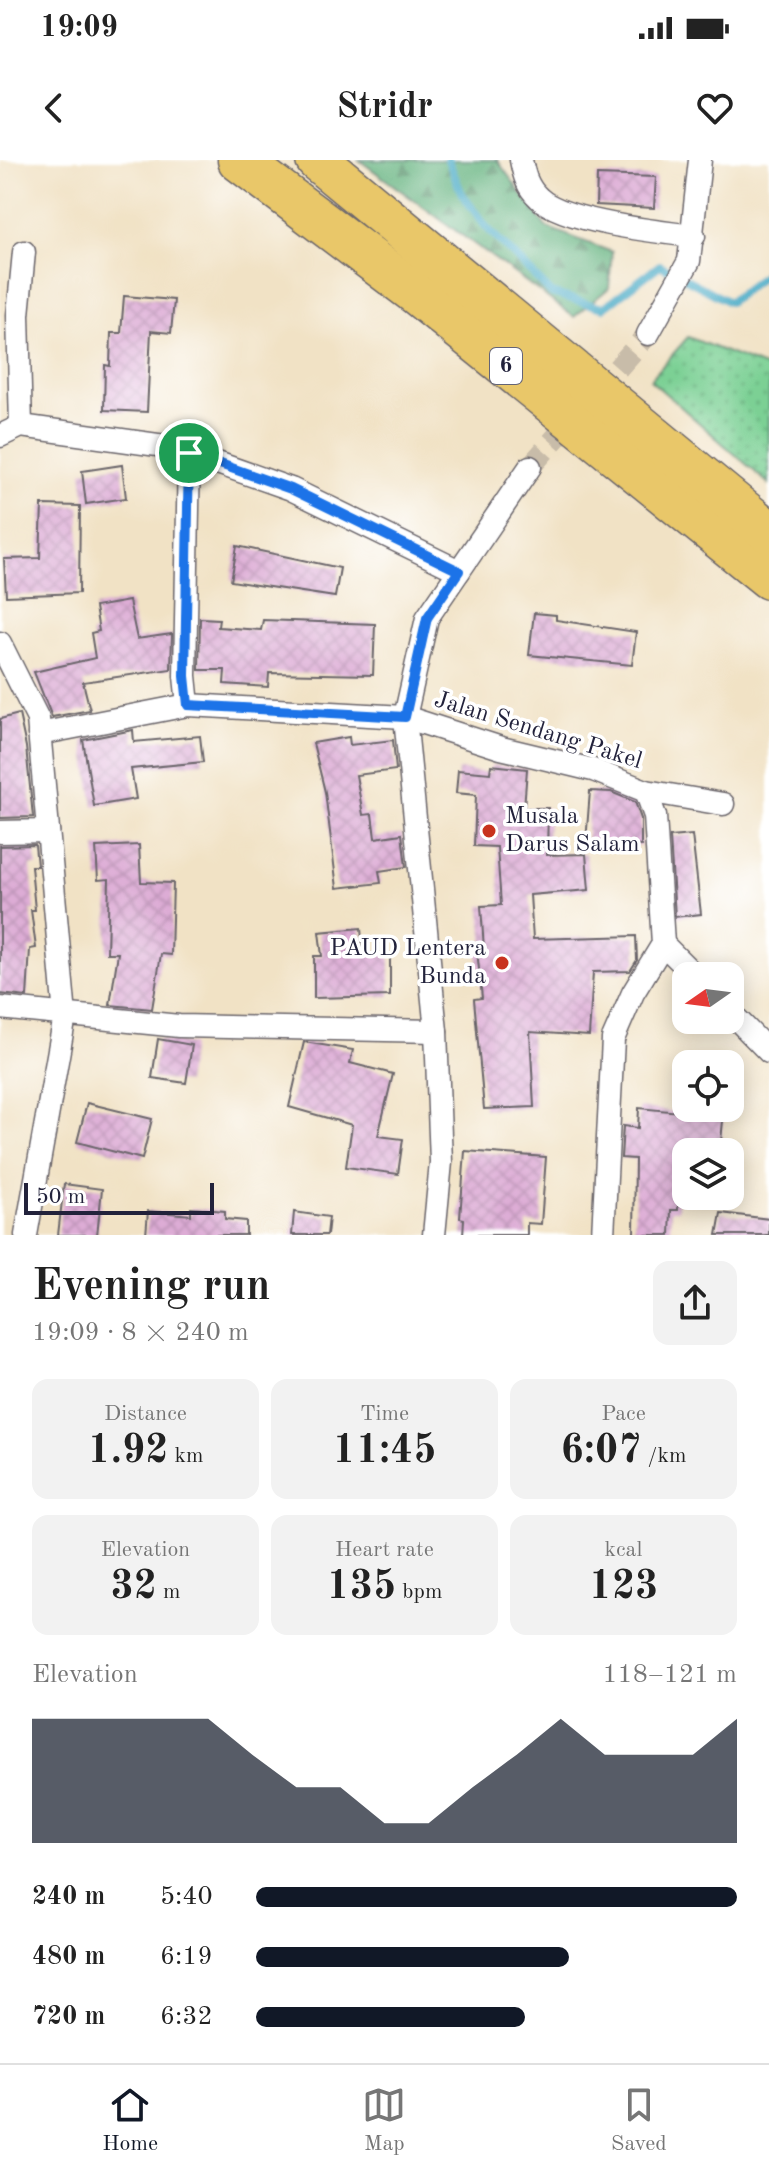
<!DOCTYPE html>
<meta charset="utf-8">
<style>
:root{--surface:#fff;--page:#f2f2f2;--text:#222;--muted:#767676;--line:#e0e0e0;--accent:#111827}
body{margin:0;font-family:"Old Standard TT",serif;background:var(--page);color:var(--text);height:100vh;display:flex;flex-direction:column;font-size:30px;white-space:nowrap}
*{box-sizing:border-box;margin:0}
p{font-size:26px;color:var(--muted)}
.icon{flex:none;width:44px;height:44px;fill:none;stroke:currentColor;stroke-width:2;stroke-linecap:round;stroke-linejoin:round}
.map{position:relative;height:1075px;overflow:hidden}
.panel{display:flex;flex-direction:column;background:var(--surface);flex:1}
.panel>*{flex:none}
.needle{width:52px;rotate:256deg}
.tools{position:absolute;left:672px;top:802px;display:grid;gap:16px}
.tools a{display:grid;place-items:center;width:72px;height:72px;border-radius:16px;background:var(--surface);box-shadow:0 4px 20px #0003;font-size:40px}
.scale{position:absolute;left:24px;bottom:20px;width:190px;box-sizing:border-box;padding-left:8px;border:4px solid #22223b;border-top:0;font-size:22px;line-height:28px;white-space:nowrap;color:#22223b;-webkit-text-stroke:6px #fff;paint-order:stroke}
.pin{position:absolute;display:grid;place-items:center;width:68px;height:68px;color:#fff;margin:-34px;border:4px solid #fff;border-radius:50%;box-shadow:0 2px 8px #0007}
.round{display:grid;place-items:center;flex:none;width:84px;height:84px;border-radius:16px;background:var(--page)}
.summary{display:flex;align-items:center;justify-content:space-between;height:136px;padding:0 32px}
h1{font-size:44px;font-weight:700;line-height:60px}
.metrics{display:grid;grid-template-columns:repeat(3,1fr);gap:12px;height:136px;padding:8px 32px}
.metrics div{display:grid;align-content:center;border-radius:16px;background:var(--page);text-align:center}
.metrics b{font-size:40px;font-weight:700}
.metrics small{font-size:22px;font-weight:400}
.metrics p{font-size:22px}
.chart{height:224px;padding:16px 32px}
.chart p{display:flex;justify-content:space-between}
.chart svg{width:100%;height:144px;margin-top:8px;fill:var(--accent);opacity:.7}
ul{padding:0 32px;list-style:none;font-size:26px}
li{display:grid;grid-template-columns:128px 96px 1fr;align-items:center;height:60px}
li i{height:20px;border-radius:10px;background:var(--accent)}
.status{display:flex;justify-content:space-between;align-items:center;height:56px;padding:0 40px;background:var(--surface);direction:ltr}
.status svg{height:22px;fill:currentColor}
header{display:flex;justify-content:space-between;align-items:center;height:104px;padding:0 32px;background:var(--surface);font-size:36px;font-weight:700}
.dock{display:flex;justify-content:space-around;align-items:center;height:112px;border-top:2px solid var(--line);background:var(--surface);font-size:22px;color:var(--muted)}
.dock a{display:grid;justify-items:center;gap:4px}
.dock .active{color:var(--accent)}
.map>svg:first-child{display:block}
</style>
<div class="status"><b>19:09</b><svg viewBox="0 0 49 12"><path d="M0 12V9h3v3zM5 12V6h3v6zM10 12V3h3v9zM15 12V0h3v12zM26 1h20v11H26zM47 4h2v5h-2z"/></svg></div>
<header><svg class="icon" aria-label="back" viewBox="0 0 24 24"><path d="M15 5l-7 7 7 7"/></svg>Stridr<svg class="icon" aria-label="heart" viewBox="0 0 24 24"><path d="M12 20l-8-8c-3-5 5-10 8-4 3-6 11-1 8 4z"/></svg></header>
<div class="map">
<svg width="769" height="1075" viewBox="0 0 769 1075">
<defs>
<pattern id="grass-dots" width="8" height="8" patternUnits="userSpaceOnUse" patternTransform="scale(2)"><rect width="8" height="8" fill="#7bd094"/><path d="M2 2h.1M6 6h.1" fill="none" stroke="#6ab280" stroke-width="1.8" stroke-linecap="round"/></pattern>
<pattern id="forest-firs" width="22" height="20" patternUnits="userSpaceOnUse" patternTransform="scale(2)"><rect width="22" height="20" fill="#64b27e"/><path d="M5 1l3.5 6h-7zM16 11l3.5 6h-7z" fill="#529068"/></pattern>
<pattern id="building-cross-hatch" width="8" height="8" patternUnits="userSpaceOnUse" patternTransform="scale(2)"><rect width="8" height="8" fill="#ddacd5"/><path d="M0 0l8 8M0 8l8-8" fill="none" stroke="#bd94b8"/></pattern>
</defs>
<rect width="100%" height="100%" fill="#fff"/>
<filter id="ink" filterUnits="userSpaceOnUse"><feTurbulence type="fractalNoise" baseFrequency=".0125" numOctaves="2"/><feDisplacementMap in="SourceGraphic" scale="16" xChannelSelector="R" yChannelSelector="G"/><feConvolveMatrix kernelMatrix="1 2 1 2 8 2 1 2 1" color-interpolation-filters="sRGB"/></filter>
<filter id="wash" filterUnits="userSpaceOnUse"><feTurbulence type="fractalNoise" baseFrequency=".006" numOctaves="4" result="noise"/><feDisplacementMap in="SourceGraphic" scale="32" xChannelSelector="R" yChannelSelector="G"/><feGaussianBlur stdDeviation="1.8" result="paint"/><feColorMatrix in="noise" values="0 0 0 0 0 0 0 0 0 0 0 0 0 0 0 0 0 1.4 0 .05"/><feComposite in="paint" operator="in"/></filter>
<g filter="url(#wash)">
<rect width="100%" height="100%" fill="#f1e2c5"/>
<path fill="url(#grass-dots)" stroke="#4e7968" stroke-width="2" d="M688 177 769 209V324L650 220Z"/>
<path fill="url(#forest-firs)" stroke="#436a5c" stroke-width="2" d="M359 0H497L546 67 612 92 609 128 574 157Z"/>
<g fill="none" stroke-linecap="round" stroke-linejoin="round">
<path stroke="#43a7c3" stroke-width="8" d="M448 0 462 34 486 67 551 133 603 148 660 105 729 142 769 111"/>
</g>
<g id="blocks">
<g fill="url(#building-cross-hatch)">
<path d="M597 15 656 17 654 48 596 45Z"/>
<path d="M124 136 174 140 171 173 151 171 147 252 104 250 105 205 110 206 111 173H121Z"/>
<path d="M122 305 126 338 86 344 82 311Z"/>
<path d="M42 345 80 346 79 433 6 436 4 399 40 398Z"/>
<path d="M237 386 340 408 335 437 231 421Z"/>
<path d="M129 441 137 479 172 474 171 509 83 522 90 550 52 557 34 512 95 498 91 473 99 471 95 447Z"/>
<path d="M534 453 556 455V460L636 472 632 505 529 495Z"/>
<path d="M200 458 219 459 218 467 261 470 263 460 375 464 373 515 269 513 268 527 224 524 225 510H199Z"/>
<path d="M19 554 26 587 33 657 0 658V559Z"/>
<path d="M133 570 134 582 200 576 203 602 131 609 136 639 94 646 83 580Z"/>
<path d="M349 577 350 585 393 580 396 610 356 615 363 655 372 654 375 678 402 674 406 707 379 711 381 723 337 728 325 632 313 583Z"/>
<path d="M491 605 527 609 524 648H548L547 695 586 694 589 730 530 735 533 779 636 776 637 800 630 811 593 812 589 876 530 872 534 947 484 949 474 839 482 838 477 790 484 789 481 746 501 745 497 687 474 686 476 635 456 633 458 610 490 613Z"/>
<path d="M590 631 611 632 635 642 641 659V686L586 682Z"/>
<path d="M692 675 701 754 675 757 670 677Z"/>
<path d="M35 685 37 706H31L35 750H31L36 788 30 789 27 837 0 834V686Z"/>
<path d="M139 685 141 722 173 723 171 795 161 794 152 849 110 845 118 793H107L109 719 98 720 96 687Z"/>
<path d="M361 768 363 793H390V836L314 838V796H322L319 772Z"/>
<path d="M158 879 192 885 186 923 152 918Z"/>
<path d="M304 882 353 890 350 903 393 914 378 976 403 979 398 1014 346 1007 352 965 289 947Z"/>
<path d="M87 943 152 959 142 999 77 982Z"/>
<path d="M679 946 724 950 720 992H686V1004L679 1003 678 1050H671L670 1075H634L635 999 621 998 623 966 638 968 639 948 679 952Z"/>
<path d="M465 991 546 997 541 1064 527 1063V1075H463L464 1059 460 1058Z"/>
<path d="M64 1024 102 1029 97 1075H58Z"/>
<path d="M191 1048 225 1051V1059L246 1061V1075H146L148 1051 191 1055Z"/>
<path d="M294 1052 329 1057 327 1075H292Z"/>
<path d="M721 1053 769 1059V1075H717Z"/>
</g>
</g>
</g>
<g filter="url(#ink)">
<use href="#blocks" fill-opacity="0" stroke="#6a656b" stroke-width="2"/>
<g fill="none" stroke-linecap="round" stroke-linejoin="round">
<path stroke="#c8bca9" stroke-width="22" stroke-dasharray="22 11" stroke-linecap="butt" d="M530 307 648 174"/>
<defs>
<g id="minor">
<path d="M521 0C524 15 527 27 539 38 564 62 659 72 694 76"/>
<path d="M648 174 689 101 700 0"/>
<path d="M21 266 18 155 24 92"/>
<path d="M0 276 21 266 172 287 291 329 459 411"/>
<path d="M0 483 38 559 65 856 26 1075"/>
<path d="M188 545 185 516 189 293"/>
<path d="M39 574 188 545 405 557 501 588 593 610 646 631 655 656 663 784 633 833 613 879 603 1075"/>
<path d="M646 631 723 644"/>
<path d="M0 672 48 671"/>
<path d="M663 784 695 816"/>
<path d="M0 848 179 866 436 871"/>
<path d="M730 852 769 892"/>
<path d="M434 1075 441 1002 436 871 405 557 427 458 530 307"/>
</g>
<g id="motorway">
<path d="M239 0 417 134 769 418"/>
<path d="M317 0 769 372"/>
</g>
</defs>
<use href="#minor" stroke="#6a656b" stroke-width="25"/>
<use href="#motorway" stroke="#6a656b" stroke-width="45"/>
<use href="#minor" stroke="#fff" stroke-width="22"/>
<use href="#motorway" stroke="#e9c769" stroke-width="42"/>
</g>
</g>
<g fill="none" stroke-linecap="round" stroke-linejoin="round" filter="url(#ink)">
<defs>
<path id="route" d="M189 293 291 329 459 411 427 458 405 557 188 545 185 516Z"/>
</defs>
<use href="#route" stroke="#fff" stroke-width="16"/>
<use href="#route" stroke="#1a73e8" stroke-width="10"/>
</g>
<g fill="#c8321e" stroke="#fff" stroke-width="3">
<circle cx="489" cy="671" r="8"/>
<circle cx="502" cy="803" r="8"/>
</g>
<g text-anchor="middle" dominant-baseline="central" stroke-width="7" stroke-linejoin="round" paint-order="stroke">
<rect fill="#fff" stroke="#646476" stroke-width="2" x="490" y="188" width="32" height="36" rx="6"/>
<g font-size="22" font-weight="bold" fill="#22223b">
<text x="506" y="206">6</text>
</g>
<g font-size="24" fill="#22223b" stroke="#fff">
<text transform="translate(538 571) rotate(17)">Jalan Sendang Pakel</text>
</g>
<g font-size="24" fill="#22223b" stroke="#fff" text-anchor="start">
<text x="505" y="657">Musala<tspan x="505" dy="28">Darus Salam</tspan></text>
<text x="486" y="789" text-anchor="end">PAUD Lentera<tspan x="486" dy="28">Bunda</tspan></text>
</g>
</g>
</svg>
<div class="tools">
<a><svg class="needle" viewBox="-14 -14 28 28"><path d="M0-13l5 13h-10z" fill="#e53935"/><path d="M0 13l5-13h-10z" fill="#767676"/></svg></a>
<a><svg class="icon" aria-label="locate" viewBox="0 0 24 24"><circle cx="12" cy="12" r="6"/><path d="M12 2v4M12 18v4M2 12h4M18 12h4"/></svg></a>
<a><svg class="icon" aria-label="layers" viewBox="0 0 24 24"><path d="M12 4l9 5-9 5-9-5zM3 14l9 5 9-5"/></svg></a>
</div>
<div class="scale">50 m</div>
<div class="pin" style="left:189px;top:293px;background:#1e9e55"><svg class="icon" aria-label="arrive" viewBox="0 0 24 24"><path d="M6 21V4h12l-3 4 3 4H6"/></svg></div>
</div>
<section class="panel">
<div class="summary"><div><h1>Evening run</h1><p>19:09 · 8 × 240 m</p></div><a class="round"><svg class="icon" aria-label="share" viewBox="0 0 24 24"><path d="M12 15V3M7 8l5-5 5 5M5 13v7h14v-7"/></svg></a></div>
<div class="metrics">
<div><p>Distance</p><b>1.92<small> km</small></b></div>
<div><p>Time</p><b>11:45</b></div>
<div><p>Pace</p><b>6:07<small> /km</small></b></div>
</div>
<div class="metrics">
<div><p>Elevation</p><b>32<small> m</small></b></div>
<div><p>Heart rate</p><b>135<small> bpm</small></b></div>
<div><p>kcal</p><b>123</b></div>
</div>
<div class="chart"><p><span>Elevation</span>118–121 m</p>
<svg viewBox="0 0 160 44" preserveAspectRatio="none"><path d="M0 44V6L10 6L20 6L30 6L40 6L50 17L60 27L70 27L80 38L90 38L100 27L110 17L120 6L130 17L140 17L150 17L160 6V44z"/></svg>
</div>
<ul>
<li><b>240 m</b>5:40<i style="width:100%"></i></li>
<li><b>480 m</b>6:19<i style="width:65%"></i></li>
<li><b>720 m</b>6:32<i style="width:56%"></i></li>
</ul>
</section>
<nav class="dock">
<a class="active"><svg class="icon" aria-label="home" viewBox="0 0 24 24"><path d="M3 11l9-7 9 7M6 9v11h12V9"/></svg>Home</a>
<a><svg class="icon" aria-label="map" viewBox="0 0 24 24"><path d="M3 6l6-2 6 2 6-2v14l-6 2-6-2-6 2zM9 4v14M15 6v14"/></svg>Map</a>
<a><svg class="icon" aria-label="saved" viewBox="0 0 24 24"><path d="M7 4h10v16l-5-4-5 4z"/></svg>Saved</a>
</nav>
